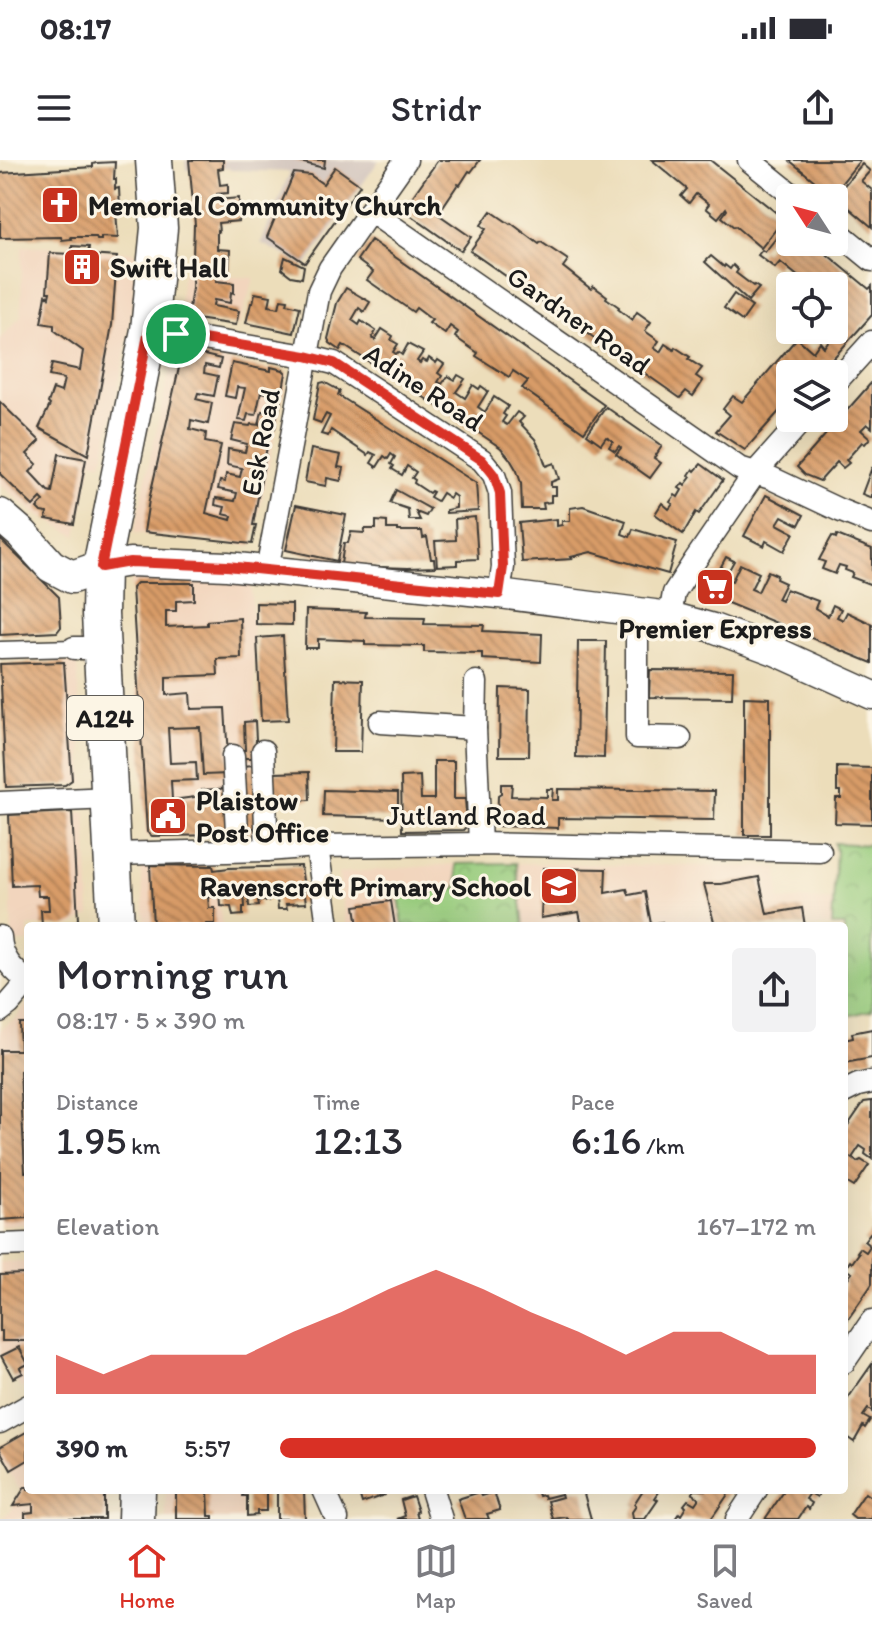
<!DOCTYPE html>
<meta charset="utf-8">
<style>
:root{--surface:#fff;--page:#f2f2f3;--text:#2b2b33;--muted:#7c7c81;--line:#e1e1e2;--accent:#d93025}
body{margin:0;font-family:Itim,sans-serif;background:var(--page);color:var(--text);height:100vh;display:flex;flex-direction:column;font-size:30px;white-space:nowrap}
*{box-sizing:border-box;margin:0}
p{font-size:26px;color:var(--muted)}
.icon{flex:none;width:44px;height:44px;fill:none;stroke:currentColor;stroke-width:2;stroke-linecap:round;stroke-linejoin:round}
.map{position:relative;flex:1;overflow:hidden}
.details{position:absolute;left:24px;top:762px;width:824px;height:572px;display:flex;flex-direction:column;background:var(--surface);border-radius:8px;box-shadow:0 8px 32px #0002}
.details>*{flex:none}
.needle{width:52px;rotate:306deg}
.fabs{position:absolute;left:776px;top:24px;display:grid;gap:16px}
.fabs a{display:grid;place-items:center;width:72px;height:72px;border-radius:8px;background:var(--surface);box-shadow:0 8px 32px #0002;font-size:40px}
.pin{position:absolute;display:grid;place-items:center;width:68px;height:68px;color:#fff;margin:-34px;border:4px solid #fff;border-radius:50%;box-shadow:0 2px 8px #0007}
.round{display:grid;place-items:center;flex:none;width:84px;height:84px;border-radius:8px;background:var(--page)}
.overview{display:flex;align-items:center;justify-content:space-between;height:136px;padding:0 32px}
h1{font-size:44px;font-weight:600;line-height:60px}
.figures{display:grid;grid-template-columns:repeat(3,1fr);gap:12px;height:136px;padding:8px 32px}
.figures div{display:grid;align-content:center}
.figures b{font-size:40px;font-weight:600}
.figures small{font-size:22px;font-weight:400}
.figures p{font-size:22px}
.chart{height:224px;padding:16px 32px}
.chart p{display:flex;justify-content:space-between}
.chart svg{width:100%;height:144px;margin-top:8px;fill:var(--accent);opacity:.7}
ul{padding:0 32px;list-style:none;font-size:26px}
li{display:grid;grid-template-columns:128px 96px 1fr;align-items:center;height:60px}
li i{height:20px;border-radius:10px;background:var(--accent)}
.status{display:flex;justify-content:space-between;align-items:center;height:56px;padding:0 40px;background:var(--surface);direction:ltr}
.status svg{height:22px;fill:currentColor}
header{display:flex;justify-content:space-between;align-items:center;height:104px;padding:0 32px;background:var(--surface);font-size:36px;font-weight:600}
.menu{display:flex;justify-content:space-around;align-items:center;height:112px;border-top:2px solid var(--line);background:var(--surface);font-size:22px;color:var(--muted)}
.menu a{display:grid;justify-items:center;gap:4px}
.menu .on{color:var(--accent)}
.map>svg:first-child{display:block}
</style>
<div class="status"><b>08:17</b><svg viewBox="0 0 49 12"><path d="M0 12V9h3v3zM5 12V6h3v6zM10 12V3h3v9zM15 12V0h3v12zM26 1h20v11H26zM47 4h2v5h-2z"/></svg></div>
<header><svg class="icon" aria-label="menu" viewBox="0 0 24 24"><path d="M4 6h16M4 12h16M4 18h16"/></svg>Stridr<svg class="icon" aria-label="share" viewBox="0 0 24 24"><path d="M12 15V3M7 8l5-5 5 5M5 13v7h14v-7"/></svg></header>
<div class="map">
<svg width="872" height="1359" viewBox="0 0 872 1359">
<defs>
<pattern id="park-crowns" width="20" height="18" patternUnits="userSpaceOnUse" patternTransform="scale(2)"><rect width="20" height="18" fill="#96cb7c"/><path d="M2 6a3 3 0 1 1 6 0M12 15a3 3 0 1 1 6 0" fill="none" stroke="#81ae6b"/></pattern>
<pattern id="building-back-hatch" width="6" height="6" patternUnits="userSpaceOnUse" patternTransform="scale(2)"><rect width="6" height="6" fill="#d89b67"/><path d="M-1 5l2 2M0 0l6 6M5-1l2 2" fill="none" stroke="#ae7e54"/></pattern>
</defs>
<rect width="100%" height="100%" fill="#fcf5e5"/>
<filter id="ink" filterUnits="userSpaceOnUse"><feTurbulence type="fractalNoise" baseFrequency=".0125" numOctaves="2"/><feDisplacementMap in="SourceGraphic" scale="16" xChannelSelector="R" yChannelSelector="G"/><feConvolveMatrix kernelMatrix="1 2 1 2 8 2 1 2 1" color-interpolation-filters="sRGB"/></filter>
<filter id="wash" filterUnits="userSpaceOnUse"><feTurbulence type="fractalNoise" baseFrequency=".006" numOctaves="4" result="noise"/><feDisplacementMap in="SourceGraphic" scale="32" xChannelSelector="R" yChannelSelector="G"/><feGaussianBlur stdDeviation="1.8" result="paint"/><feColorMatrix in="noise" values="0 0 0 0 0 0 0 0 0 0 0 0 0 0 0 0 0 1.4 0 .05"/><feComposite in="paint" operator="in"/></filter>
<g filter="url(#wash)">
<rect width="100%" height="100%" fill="#ecddba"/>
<g fill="#f2d5bd">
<path d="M70 82 90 83 99 90 136 92 133 140 124 199 102 304 92 300 77 376 33 352 0 324V179L21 156 22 86 66 88Z"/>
<path d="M183 113 254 118 239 166 178 155Z"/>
<path d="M174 190 288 213 252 386 134 373Z"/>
<path d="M150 416 251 425 261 674 146 676 131 423 134 419Z"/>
<path d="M77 501 84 623 6 627 0 504Z"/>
<path d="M72 652H86L90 755 71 766H28V782H12L9 655Z"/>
<path d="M508 703 778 707 779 741 804 739 833 741 832 766H346L338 713 456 704Z"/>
<path d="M141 705 213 706 222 766H145Z"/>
<path d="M28 842V1064L0 1066V870L16 858Z"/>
<path d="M28 1101V1225L21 1229 0 1194V1102Z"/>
<path d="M28 1270V1330H108V1359H7L4 1356 12 1350 16 1338 21 1332 0 1299V1287Z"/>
<rect x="166" y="1330" width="76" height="29"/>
</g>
<path fill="#cfc1ba" d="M185 0H379L306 106 261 83 290 12 230 10 229 8 186 10Z"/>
<g fill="url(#park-crowns)" stroke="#59744c" stroke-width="2">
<path d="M834 683 872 685V850L844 857V766H832L836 691Z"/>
<path d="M516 703 524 766H403L399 737 458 727 456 704Z"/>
</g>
<g id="blocks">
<g fill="url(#building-back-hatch)">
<path d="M189 0H223V8L218 9 220 25 228 24V33L217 34V40L239 38V61L218 63 219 71 217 70V89L230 90 229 111 216 110V121L234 123V133L231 132 230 143 214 140 213 146 239 151 236 165 190 158 188 155 192 128 194 65H195Z"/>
<path d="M292 0H325L324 8Z"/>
<path d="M438 0H480L471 12 469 11 460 25 458 24 438 54 471 77 461 91 403 50Z"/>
<path d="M652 0H710L784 59 761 88 735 66 734 67 722 57 727 50 726 48 718 58 706 48 709 44 696 34 689 43 681 36 687 29Z"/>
<path d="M789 0H860L832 35Z"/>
<path d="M115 2 114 19H116V24L115 25V29L119 28 120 50 116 51 118 78 101 77V80H97L96 77H71L72 79 62 80 61 77 0 78V13L93 7V4L96 3Z"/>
<path d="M862 4 870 11 861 21 872 30V67L835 36Z"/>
<path d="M335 7 360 25 305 103 267 77 294 13 310 15 323 24Z"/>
<path d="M491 51 510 64 511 63 539 84 541 82 568 100 563 107 591 129 593 126 607 136 606 138 619 147 618 149 632 160 637 152 651 162 645 171 659 181 654 188 660 192 665 184 674 190 675 187 690 197 688 199 702 208 696 216 703 221 693 236 686 231 680 238 470 91 486 69 481 65Z"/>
<path d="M788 63 790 65V82H812L869 129 872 126V155L828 204 823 200 811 214H790V239L745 290 716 271 730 255 723 249 733 236 742 242 797 178 813 192 820 182 824 187 846 157 834 147V126H810L780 102 775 108 758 95 762 90 765 92Z"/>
<path d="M371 80 604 245 584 272 522 228 528 221 513 211 509 217 476 196 478 193 455 177 458 172 450 166 445 174 429 163 432 160 416 148 413 152 367 120 373 112 357 100Z"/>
<path d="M72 86 89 87 88 95 117 97 112 165 88 295 39 268 50 245 48 243 53 229 61 232 64 219 49 216 52 204 80 210 83 191 54 170V165L41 163 46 135 49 137 50 132H47L50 93 72 94Z"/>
<path d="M711 96 724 107 725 105 730 109 733 105 738 110 736 113 753 126 754 125 759 128 748 141 705 102Z"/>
<path d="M285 97 304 106 302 118 291 116 282 109Z"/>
<path d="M346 128 370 142 364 152 359 148 352 160 359 165 361 161 376 171 372 178 375 180 382 169 393 176 391 180 398 184 393 192 396 194 398 192 402 195 408 184 423 192 417 201 420 203 422 200 427 202 429 198 436 203 438 200 444 204 438 213 442 216 438 222 442 224 448 216 455 220 458 215 465 219 456 232 465 238 473 225 479 229 481 226 488 231 478 247 485 252 494 237 508 246 503 254 506 256 502 262 507 265 517 252 524 257 519 262 535 279 541 291 546 306 554 303 559 319 551 322V327H556V335H551V342L543 343 544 349H522L521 323 517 311 510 299 501 288 470 267 469 269 458 262 459 260 343 185 340 190 330 183 328 179 337 143Z"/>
<path d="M255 133 271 136 269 146 279 148 281 139 288 140 287 144 300 147 294 173 246 163 251 143H253Z"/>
<path d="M734 134 752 147 742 161 724 148Z"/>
<path d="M183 190 221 199 219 208 205 205 204 213 218 216 214 236 198 233 196 239 212 243 208 264 191 260 190 269 206 273 205 282 221 285 206 353 231 360 232 356 223 354 225 347 215 345 216 338 235 341 237 333 218 329 220 321 225 322 226 314 240 317 242 308 227 305 228 289 245 292 247 284 231 280 235 264 250 266 251 264 259 265 262 251 277 254 275 268 271 267 266 292 253 365H256L252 384 144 372 149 340Z"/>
<path d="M232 203 271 211V207L283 210 286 213 279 251 268 249 271 234 261 232 256 255 248 254 246 261 238 260 245 228 237 227 235 238 225 236Z"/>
<path d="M324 222 340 231 338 235 476 323 478 351 446 353V350L456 348V337L452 334 450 338 442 333 437 341 430 337 433 332 431 331 429 333 414 323 415 320 412 318 416 312 407 306 402 315 392 309 394 306 391 304 395 297 391 294 388 299 384 296 377 307 371 303 376 295 370 292 368 295 331 270 328 276 321 274 330 256 326 254 321 263 313 260 320 223Z"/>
<path d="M872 222V268L867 264 861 270 870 278 865 284 862 282 846 300 849 303 843 308 837 302 820 321 805 315 797 307Z"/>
<path d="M0 242 40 281 27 294 37 304 30 312 48 331 52 332 59 294 86 299 74 364 46 359 47 353 41 352 37 348 44 341 41 338 33 346 0 314Z"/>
<path d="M606 247 662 286 654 298 661 303 650 318 616 294 621 288 619 286 615 291 609 287 613 281 606 277 601 284 587 274Z"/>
<path d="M311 289 341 295 338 307 344 308 341 321 327 318 326 326 305 322Z"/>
<path d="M701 304 723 320 699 354 696 352 683 374 655 354 662 343 669 349 673 344 670 342 675 335 678 337 682 330 679 328 683 323 685 325 691 317 689 315 693 309 695 311Z"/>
<path d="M872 307V338L862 334Z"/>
<path d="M396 330 430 349 426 356 416 352 420 360H409L408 349 390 343Z"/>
<path d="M766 335 804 355 799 365 782 356 779 361 777 364 794 373 784 391 766 381 764 386 744 376Z"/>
<path d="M296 345 346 355 337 401 286 390Z"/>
<path d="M583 346 626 361 622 374 630 377 633 369 677 382 668 414 591 392 571 397 572 399 522 402 519 363 557 359V366L562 365V361H570V348Z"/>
<path d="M475 357 478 399 457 400V405L437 406 435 381 456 380 455 359Z"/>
<path d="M376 361 387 362V369H398V371H422L423 378 427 377 431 399H434L435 407 408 408 352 406 341 404 344 383H348L351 372 364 373 365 369H376Z"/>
<path d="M837 375 872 389V425L851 417 853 413 845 410 846 407 839 405 835 414 822 409 825 402 819 400 832 376 836 378Z"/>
<path d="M0 379 59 437 61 467 57 472 0 475Z"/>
<path d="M726 397 734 401 725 417 732 421 740 404 759 413 751 429 758 432 768 411 777 415 776 419 785 423 777 439 781 441 786 429 818 441 815 448 828 456 833 445 841 449 837 457 843 460 847 452 872 464V503L789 469 790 466H788L786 467 718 439 716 442 702 435 714 413 717 414Z"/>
<path d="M137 423H194V440L176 441V451H166V467L207 465V461L240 458 241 498 217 499 218 515 166 517V535L190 533 191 549 225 548 229 614 203 615 200 567 168 568 170 603 196 602 197 620 171 621 172 640 203 636 202 630 232 628 234 675 152 676 147 672 132 428Z"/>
<path d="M256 443 292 444V465L256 464Z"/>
<path d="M306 450 366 452 365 457 425 458 424 464 484 465 483 471 542 474 541 502 482 499V493L424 492V486L365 485V481L318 479V488H305Z"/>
<path d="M283 476 288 560 261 561 257 478Z"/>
<path d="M578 481H606L604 598 576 597Z"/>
<path d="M64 502 72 620 65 625 6 627 0 504Z"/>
<path d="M650 510 733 511 732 538 649 537Z"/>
<path d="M335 519 363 520 361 592H333Z"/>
<path d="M500 528 530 529 529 596H499Z"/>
<path d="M744 537 770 538V675H744Z"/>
<path d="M255 561 257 598H237V590H245L244 562Z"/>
<path d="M434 601H454V639H465L467 666 463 670 402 671 401 617 420 616 421 639H434Z"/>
<path d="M257 605 260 668 241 669 238 606Z"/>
<path d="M837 607 872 608V664L835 663 836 638H841V631H837Z"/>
<path d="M309 612 310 640 275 641 274 613Z"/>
<path d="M501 624H512L511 636 547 637V629H553L552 640H558V629L715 631 714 660 558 658V668L497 666 498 636 501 634Z"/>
<path d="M324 630 398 632V658L323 656Z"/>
<path d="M72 652 78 760 66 766H42L41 750H49L48 736H38L37 725 12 726 9 655Z"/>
<path d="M150 705 213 706 214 710 229 708 301 706 306 743 286 744 287 749H278L276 730H267L268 741H258L259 746 249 747 248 730 244 731 245 747H243V755L233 756 231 747 221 746 220 731H216L217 737H208L209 748H215V764H206V766H153Z"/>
<path d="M543 708 606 709 605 733 627 729 629 735 645 732 651 764 662 762 663 766H582L579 752 541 758Z"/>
<path d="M759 717 767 754 802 748 805 766H715L704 724H721Z"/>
<path d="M391 741 395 766H358L355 746Z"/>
<path d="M19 863H28V910L20 911 25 1012H28V1058L0 1060V890H20Z"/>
<path d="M872 869V898L844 903V880L853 878 852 873Z"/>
<path d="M872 941V999L865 994 866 990 860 986 852 998 857 1002 861 1000 869 1005 854 1027 846 1022 844 1018V971L864 942Z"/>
<path d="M870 1073 872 1075V1124L844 1165V1117L847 1119 852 1113 845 1109 850 1101 852 1103 854 1100 859 1093 857 1092 860 1088 866 1092 870 1086 864 1081Z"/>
<path d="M25 1114 28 1116V1142H26L28 1181H2V1171H0V1115Z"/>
<path d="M19 1187 28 1204 20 1208 23 1213 13 1218 1 1196Z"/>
<path d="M872 1204V1252L868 1249 863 1256 870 1260 865 1268 863 1266 854 1282 848 1278 844 1283V1244Z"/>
<path d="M28 1271V1300L11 1310 0 1290V1287Z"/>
<path d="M25 1327H28V1330H104V1359H25V1353L33 1352V1344L13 1346Z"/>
<path d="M176 1330H208L209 1356H213V1359H176Z"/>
<path d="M243 1330H266V1351H257V1355L247 1356V1336H243Z"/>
<path d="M277 1330H304L305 1359H277Z"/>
<path d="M358 1330H383L384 1335 362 1343Z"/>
<path d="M537 1330H583L591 1359H567L566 1357 553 1359 548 1341 562 1337 561 1334 545 1338 544 1335 539 1336Z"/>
<path d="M643 1330H657L659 1332 655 1338 658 1340 645 1359H633L632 1352 636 1346 634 1344Z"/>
<path d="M695 1330H731L711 1359H675L679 1353 681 1355 686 1347 684 1345 688 1340 695 1344 699 1338 692 1333Z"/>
<path d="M785 1330H822L817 1337 810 1333 806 1339 812 1343 809 1349 806 1347 798 1359H765Z"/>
<path d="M480 1332 482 1336 494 1332 500 1350 487 1354 489 1359H465L458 1339Z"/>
<path d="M865 1333 872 1338V1359H855L850 1355Z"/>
<path d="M413 1336 418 1351 416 1352 418 1359H397L405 1356 401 1340Z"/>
</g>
</g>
</g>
<g filter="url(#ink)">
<use href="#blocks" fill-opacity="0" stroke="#3b3934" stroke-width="2"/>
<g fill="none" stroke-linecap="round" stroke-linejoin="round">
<defs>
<path id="pedestrian" d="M0 490 74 488"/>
<g id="minor">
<path d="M749 0 796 38"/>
<path d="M370 51 739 308 771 318 839 350 872 363"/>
<path d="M834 69 872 100"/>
<path d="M149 170 306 196 334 203 482 300 494 315 500 333 503 407 499 434"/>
<path d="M834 224 872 182"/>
<path d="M267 410 319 131 330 108 406 0"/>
<path d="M641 451 637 476V577L680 578"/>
<path d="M670 456 674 433 694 402 755 313 804 258"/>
<path d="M74 488H102"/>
<path d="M476 522 475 568 480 684"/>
<path d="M380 562 475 568"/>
<path d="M263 591 267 690"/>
<path d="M233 596 238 690"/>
<path d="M0 643 109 638"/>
<path d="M317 686 328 766"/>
<path d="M113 694 267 690 317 686 480 684 820 691"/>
<path d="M0 777C1 797 12 810 28 821"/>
<path d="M0 851 9 844 28 822"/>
<path d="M844 932 858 925 872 922"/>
<path d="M0 1085 28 1084"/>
<path d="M844 1202 872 1161"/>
<path d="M0 1262 28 1246"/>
<path d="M324 1330 337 1359"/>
<path d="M432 1330 441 1359"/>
<path d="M737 1359 756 1330"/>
</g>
<path id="tertiary" d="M101 407 130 402 227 406 499 434 670 456 713 468 775 491 872 535"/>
<path id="secondary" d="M0 355 22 374 51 406 72 417 101 407"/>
<g id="primary">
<path d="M116 766 100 454 101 407 149 170 159 68 154 0"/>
<path d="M136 1359 137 1330"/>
</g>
</defs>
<use href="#pedestrian" stroke="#3b3934" stroke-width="19"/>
<use href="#minor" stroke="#3b3934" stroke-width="25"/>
<use href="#tertiary" stroke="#3b3934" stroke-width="31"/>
<use href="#secondary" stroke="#3b3934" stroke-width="35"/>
<use href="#primary" stroke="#3b3934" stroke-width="39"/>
<use href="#pedestrian" stroke="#fff" stroke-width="16"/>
<use href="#minor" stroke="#fff" stroke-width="22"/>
<use href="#tertiary" stroke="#fff" stroke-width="28"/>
<use href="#secondary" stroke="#fff" stroke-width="32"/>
<use href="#primary" stroke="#fff" stroke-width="36"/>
</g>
</g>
<g fill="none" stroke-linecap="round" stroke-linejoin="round" filter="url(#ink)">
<defs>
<path id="route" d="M149 170 306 196 334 203 482 300 494 315 500 333 503 407 499 434 227 406 130 402 101 407Z"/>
</defs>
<use href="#route" stroke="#fff" stroke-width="16"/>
<use href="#route" stroke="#d93025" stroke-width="10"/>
</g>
<defs>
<symbol id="church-square" viewBox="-11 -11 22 22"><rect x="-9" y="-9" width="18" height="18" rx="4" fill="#c8321e" stroke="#fcf5e5"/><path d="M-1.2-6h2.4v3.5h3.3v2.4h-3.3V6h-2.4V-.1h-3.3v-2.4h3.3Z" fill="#fff"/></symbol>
<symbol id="building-square" viewBox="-11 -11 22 22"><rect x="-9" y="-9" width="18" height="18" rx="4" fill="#c8321e" stroke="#fcf5e5"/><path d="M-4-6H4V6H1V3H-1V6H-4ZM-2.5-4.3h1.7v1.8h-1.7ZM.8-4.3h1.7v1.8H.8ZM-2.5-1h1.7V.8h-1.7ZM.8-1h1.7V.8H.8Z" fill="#fff"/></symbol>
<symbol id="supermarket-square" viewBox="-11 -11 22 22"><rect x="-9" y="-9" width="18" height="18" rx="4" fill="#c8321e" stroke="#fcf5e5"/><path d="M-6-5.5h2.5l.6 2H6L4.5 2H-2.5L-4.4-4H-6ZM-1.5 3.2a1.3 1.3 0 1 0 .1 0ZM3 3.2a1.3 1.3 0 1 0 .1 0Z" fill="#fff"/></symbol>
<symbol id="civic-square" viewBox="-11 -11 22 22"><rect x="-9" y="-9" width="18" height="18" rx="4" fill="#c8321e" stroke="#fcf5e5"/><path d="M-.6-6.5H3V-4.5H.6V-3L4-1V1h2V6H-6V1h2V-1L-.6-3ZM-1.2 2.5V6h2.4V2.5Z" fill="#fff"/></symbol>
<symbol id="school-square" viewBox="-11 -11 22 22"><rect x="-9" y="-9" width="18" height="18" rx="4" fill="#c8321e" stroke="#fcf5e5"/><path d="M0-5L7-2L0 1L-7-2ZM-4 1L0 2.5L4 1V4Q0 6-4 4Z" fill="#fff"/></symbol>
</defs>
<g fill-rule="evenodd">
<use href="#church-square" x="38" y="23" width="44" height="44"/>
<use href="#building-square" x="60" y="85" width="44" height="44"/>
<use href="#supermarket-square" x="693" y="405" width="44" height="44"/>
<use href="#civic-square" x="146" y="634" width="44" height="44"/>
<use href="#school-square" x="537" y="704" width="44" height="44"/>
</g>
<g text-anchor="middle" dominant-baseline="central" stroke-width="6" stroke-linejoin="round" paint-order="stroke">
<rect fill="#fcf5e5" stroke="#5f5d58" stroke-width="2" x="67" y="536" width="76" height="44" rx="6"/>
<g font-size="26" font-weight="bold" fill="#1c1c1c">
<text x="105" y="558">A124</text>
</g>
<g font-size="28" font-weight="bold" fill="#1c1c1c" stroke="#fcf5e5" text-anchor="start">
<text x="88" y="45">Memorial Community Church</text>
<text x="110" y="107">Swift Hall</text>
<text x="715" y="468" text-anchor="middle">Premier Express</text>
<text x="196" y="640">Plaistow<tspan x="196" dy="32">Post Office</tspan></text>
<text x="531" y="726" text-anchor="end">Ravenscroft Primary School</text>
</g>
<g font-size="28" fill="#1c1c1c" stroke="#fcf5e5">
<text transform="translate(579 160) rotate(35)">Gardner Road</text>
<text transform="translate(424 227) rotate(33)">Adine Road</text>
<text transform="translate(260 282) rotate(-79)">Esk Road</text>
<text x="466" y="655">Jutland Road</text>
</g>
</g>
</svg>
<div class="fabs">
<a><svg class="needle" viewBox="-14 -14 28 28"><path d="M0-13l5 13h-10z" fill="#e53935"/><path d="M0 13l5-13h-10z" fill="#7c7c81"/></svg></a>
<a><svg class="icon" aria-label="locate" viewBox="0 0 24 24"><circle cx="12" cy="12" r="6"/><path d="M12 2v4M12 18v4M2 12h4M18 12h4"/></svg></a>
<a><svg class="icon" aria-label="layers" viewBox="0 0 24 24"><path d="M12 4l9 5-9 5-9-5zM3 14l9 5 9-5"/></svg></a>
</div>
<div class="pin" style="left:176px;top:174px;background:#1e9e55"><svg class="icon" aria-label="arrive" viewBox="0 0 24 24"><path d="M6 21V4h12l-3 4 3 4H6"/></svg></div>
<section class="details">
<div class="overview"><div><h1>Morning run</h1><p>08:17 · 5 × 390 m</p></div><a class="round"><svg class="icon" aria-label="share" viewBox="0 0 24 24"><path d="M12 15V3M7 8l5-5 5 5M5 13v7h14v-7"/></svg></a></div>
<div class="figures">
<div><p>Distance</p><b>1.95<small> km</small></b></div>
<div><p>Time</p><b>12:13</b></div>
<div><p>Pace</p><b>6:16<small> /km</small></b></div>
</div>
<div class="chart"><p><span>Elevation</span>167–172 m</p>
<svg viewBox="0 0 160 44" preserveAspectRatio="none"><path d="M0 44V32L10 38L20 32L30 32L40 32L50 25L60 19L70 12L80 6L90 12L100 19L110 25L120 32L130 25L140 25L150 32L160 32V44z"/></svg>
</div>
<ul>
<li><b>390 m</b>5:57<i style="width:100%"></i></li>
</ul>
</section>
</div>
<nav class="menu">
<a class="on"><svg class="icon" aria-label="home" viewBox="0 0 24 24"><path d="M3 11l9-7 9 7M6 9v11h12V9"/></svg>Home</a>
<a><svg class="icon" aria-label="map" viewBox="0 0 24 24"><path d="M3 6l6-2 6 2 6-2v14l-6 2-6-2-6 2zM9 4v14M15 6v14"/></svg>Map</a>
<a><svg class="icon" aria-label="saved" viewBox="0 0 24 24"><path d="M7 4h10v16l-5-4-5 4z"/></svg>Saved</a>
</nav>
